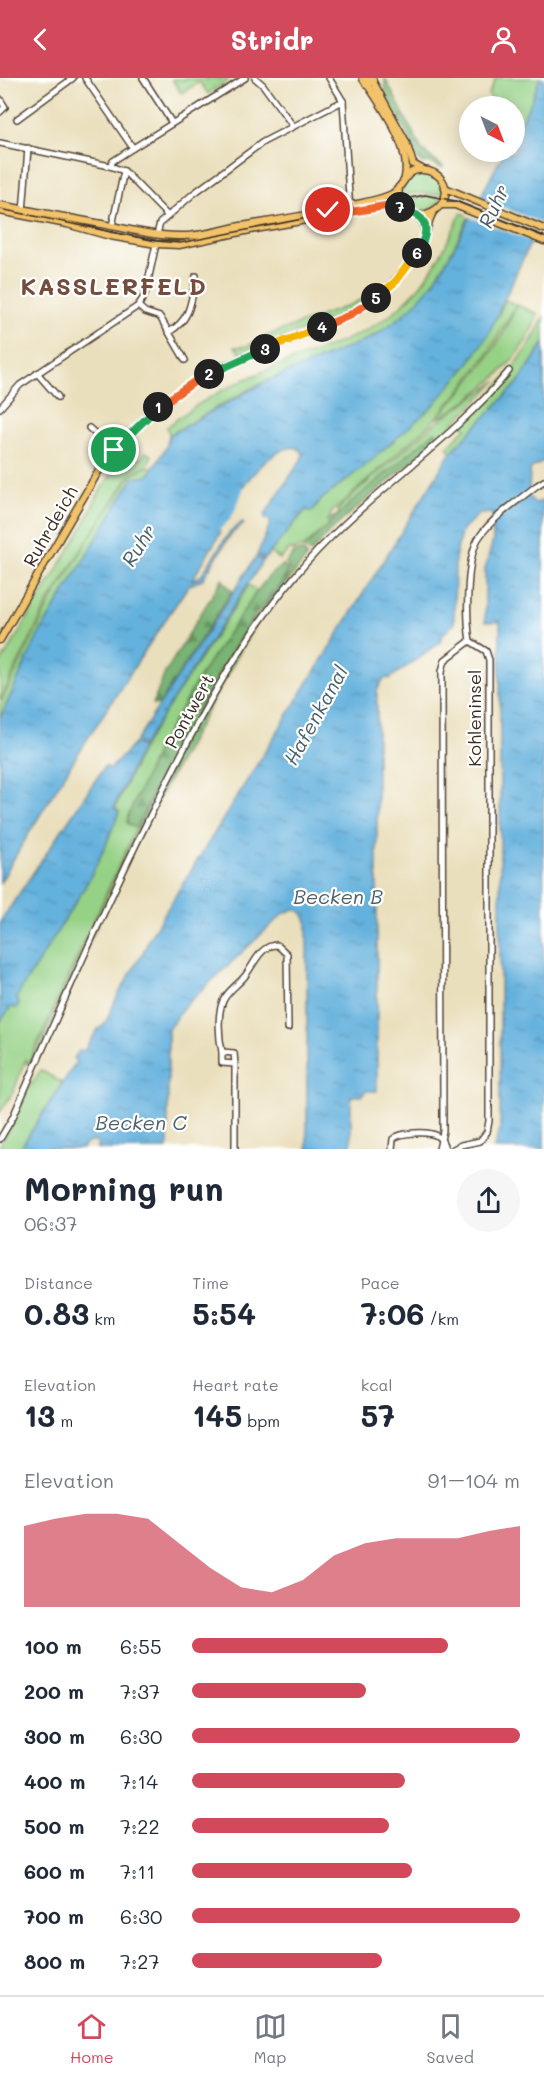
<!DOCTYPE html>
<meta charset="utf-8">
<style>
:root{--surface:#fff;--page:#f6f6f7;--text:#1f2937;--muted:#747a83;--line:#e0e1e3;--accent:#d1495b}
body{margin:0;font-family:Mali,sans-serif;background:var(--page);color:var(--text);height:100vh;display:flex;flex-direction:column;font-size:22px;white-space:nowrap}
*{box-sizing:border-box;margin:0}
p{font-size:20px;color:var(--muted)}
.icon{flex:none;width:33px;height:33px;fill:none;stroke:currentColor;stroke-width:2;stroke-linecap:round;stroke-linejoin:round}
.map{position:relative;height:1071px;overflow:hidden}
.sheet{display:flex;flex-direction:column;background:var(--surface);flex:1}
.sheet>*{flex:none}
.needle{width:39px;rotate:138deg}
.controls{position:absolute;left:459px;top:18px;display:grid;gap:12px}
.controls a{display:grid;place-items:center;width:66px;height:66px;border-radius:50%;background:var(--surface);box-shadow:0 3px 15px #0003;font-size:30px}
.pin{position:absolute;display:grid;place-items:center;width:51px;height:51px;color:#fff;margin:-26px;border:3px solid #fff;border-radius:50%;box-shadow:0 2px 6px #0007}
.km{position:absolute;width:30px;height:30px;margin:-15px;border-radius:50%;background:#222;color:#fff;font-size:16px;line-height:30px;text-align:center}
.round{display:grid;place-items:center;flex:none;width:63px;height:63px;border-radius:32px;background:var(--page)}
.summary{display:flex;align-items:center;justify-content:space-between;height:102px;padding:0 24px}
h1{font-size:33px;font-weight:700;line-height:45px}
.stats{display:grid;grid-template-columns:repeat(3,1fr);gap:9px;height:102px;padding:6px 24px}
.stats div{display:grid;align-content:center}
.stats b{font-size:30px;font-weight:700}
.stats small{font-size:16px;font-weight:400}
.stats p{font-size:16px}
.chart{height:168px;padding:12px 24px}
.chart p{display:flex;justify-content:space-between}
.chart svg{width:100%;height:108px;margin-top:6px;fill:var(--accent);opacity:.7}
ul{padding:0 24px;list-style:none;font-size:20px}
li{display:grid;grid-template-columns:96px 72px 1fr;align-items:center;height:45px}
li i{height:15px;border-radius:8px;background:var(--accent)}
header{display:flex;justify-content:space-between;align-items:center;height:78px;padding:0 24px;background:var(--accent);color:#fff;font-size:27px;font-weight:700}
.menu{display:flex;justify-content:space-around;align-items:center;height:84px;border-top:2px solid var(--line);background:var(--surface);font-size:16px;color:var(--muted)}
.menu a{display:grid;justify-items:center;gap:3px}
.menu .selected{color:var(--accent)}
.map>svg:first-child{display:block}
</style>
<header><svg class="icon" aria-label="back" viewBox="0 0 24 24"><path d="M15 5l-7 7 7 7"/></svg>Stridr<svg class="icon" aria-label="person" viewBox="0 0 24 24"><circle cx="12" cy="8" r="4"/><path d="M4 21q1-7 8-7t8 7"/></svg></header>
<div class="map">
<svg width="544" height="1071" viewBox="0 0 544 1071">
<defs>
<pattern id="forest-firs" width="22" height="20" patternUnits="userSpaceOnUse" patternTransform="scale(1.5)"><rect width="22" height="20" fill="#78b473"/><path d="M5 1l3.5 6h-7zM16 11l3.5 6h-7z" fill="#64935e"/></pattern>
<pattern id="park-dots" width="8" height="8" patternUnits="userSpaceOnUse" patternTransform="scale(1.5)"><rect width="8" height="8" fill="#96d286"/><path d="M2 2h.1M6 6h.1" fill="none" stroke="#82b473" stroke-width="1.8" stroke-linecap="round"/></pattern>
<pattern id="water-ripples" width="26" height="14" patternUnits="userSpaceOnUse" patternTransform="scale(1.5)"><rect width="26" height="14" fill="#63b1dd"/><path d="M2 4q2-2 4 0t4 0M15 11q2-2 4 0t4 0" fill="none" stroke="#5390b3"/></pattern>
</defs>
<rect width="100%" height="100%" fill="#fff"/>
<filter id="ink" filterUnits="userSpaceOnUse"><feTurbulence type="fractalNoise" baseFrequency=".0167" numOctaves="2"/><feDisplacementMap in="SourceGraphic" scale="12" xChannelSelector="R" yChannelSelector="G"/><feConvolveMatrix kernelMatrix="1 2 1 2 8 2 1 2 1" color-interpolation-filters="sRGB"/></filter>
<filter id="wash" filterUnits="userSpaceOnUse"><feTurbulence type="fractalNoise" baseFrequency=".008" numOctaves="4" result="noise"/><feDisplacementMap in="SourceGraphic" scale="24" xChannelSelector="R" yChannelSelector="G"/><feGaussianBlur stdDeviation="1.35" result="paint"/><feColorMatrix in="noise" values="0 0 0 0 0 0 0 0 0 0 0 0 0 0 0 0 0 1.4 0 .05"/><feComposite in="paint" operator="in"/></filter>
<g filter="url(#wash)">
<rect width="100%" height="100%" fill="#eadfbc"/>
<g fill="#96d286" stroke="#687e52" stroke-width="1.5">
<path d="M496 0H540L529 29 519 46 515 42 514 28H501L488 17Z"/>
<path d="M418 95C432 94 442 102 443 116L415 115 401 119C402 107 407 100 418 95Z"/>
<path d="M428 118 442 120C432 135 410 142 401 122Z"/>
<path d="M461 135 469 138C458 161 447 185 432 206 391 262 330 277 269 302 235 317 202 339 169 357L167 349C196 325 228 308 262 294 309 274 363 263 402 227 430 202 446 168 461 135Z"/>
<path d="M380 206 383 209 362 227 347 235 241 276 235 269 248 268 261 260 350 227 364 220Z"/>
<path d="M505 222 538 236C525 276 495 303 461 326 454 331 445 338 438 340 468 306 500 270 516 228L487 277 459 314 431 345 330 436 331 438 326 444 339 436 338 432 346 423 434 346 497 303 439 360 435 354 353 423 304 470H297L292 473 290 471 280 481 269 474 307 431 311 434 322 421 373 381 499 237Z"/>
<path d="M544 238V265L518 305 451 374 447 369 466 350 462 345C494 313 526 281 544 238Z"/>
<path d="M146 374 152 378 147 386 129 398 49 523 0 622V586L81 452 102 409 118 389 128 382 141 381Z"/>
<path d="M148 388 153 391 148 398 133 401 38 558 0 640V626L50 525 91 457 130 399Z"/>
<path d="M249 507 257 513 203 593 157 672 127 745 136 750 28 986H26L27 982H25L14 1013 0 1034V944L11 928 16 930 19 926 15 921 85 809 105 769 119 734 115 730 140 675 161 640Z"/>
<path d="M138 750 141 752 33 987 31 988V984Z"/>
<path d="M41 992 62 1005 20 1071H0V1066L11 1049 27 1012Z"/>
</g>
<g fill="url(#forest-firs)" stroke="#5a6f48" stroke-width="1.5">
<path d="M385 0 422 72 443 89 441 90 429 84 422 85 418 82 405 52 385 15Z"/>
<path d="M435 354 439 360 331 452 311 475 304 470 353 423Z"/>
<path d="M299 473 304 474 307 479 255 547 141 752 138 750C172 678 210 609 255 542 261 533 288 501 289 493 289 490 287 487 286 485L295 474Z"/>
<path d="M283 486 287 491C286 505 265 524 256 536 211 604 172 676 136 750L127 745 128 738 157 672 203 593 257 513 269 498Z"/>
<path d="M222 501 232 513 159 627 153 626 165 595Z"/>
</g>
<path fill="url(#park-dots)" stroke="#687e52" stroke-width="1.5" d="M226 0 228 3 208 16 200 4 181 15 172 1Z"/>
<g fill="url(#water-ripples)" stroke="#4f6e7e" stroke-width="1.5">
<path d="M540 0H544V135L488 257 467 288 432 329 373 381 322 421 311 434 306 431 264 482 257 477 271 444 265 440V436L301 382 303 376 298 370C270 363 231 424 218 444L220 456 192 502 201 498 229 455 242 444 244 446 231 456 203 501 188 508C123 606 58 703 0 805V640L38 558 133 400 148 398 166 370 169 357 267 303 373 259 394 244 413 228 434 204 450 177 504 74H514L515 53 529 29Z"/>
<path d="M544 265V383L530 391 529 419 535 425 543 423 544 1071H493L500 1052V544H485V491L493 462 492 435 479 436 462 452 455 480 454 546 441 558V563L389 601 388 599 382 603 377 613V1013H366L361 1018H351V1071H307V843L303 835 295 831 284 835 184 929C178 936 175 945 168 950V1071H98L97 1064C89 1063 86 1064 82 1071H20L76 984 74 980 80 972 84 973 98 951 104 947 118 917 146 869 148 862 451 374 518 305Z"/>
<path d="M256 479 263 483 143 668 136 663Z"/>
<path d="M135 665 142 669 114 729 119 734 105 769 85 809 16 920 19 925 16 930 11 929 0 944V844L105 688 110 691Z"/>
</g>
<path fill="#eadfbc" d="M477 119 542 145 534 164 466 138Z"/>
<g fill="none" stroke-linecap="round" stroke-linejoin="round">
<path stroke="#63b1dd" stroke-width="8" d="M219 447C230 438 234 424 239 411"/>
</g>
</g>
<g filter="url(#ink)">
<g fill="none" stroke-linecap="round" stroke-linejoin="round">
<defs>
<g id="minor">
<path d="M85 0 133 70"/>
<path d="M143 0 172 45"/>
<path d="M255 0 263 7 293 48"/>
<path d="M329 0 343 23 350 134"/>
<path d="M0 21 5 29 0 34"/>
<path d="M17 41 73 0"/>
<path d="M0 65 110 88 124 93 168 138"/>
<path d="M110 88 113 83 133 70 245 0"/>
<path d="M23 134 28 70"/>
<path d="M112 148 124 93"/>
<path d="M157 156 160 145 193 116 263 64 343 23"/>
<path d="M138 228 145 234 160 239 185 282"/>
<path d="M169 254C192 241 191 222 196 198"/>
<path d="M37 295 58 319"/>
<path d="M0 330 20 307 138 228 145 217 156 166"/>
<path d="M89 350 114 372"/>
<path d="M470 563C466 538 466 477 480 458 494 438 518 423 536 408L544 403"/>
<path d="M222 974C219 960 217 936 223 923 228 912 238 907 245 898 254 887 260 867 277 867L287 876 288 950"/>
<path d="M0 1061 13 1039C57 937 102 835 151 736 192 653 235 569 295 498 358 421 446 370 509 293"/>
<path d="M235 1071V986L234 975 222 974V985L235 986"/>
<path d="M392 1071 393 1061C400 1054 429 1053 437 1058 442 1061 444 1066 445 1071"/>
<path d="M439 1071 443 1053 442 593 445 582 470 563"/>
<path d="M453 1071 461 1067 480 1063 487 1054 489 1043V582L486 573 470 563"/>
</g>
<g id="major">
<path d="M372 2 406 64 413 86 422 91"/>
<path d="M367 6C383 30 411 69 405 99"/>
<path d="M399 109 398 119 403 131"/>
<path d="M445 110 544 151"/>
<path d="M0 127C36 134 71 140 107 147 131 152 155 158 179 158 199 159 221 152 241 148 277 142 313 137 348 128 362 125 380 122 392 116 404 109 405 90 423 92 454 95 453 133 421 137 409 138 402 129 391 127L250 152 179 167 156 166 110 158 67 146 0 133"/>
<path d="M442 127H455L544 163"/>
<path d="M417 137 423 145 425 155"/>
<path d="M0 562 101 389 123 363 154 332 194 304 219 290 348 238C380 220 406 196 423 163 428 154 427 142 434 133"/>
</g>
<g id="highway">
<path d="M363 0 367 6"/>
<path d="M371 0 372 2"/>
</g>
</defs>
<use href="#minor" stroke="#554536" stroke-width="8"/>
<use href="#major" stroke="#554536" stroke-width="9"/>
<use href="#highway" stroke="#554536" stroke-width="10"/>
<use href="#minor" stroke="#fff" stroke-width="5"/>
<use href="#major" stroke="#f2c36a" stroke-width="6"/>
<use href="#highway" stroke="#f2c36a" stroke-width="8"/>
<path stroke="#3b2a1e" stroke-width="1.5" d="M0 131 156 163 180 165 425 117 456 123 544 158"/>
</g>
</g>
<g fill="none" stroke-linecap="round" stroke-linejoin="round" filter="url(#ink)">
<defs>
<path id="split-1" d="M114 372 158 329"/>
<path id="split-2" d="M158 329 194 304 209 296"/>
<path id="split-3" d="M209 296 265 271"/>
<path id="split-4" d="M265 271 322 249"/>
<path id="split-5" d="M322 249 348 238 376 220"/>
<path id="split-6" d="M376 220 396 203 417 175"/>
<path id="split-7" d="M400 129C406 133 413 135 418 138 432 147 423 165 417 175"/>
<path id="split-8" d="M345 129 349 128 351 134 391 127 400 129"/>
<path id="split-9" d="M328 132 345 129"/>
</defs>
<use href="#split-1" stroke="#fff" stroke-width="12"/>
<use href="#split-2" stroke="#fff" stroke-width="12"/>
<use href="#split-3" stroke="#fff" stroke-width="12"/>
<use href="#split-4" stroke="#fff" stroke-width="12"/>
<use href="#split-5" stroke="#fff" stroke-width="12"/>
<use href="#split-6" stroke="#fff" stroke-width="12"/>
<use href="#split-7" stroke="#fff" stroke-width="12"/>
<use href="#split-8" stroke="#fff" stroke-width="12"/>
<use href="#split-9" stroke="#fff" stroke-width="12"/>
<use href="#split-1" stroke="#22a559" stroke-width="8"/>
<use href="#split-2" stroke="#f0652b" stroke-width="8"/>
<use href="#split-3" stroke="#22a559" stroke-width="8"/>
<use href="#split-4" stroke="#f5b400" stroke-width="8"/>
<use href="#split-5" stroke="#f0652b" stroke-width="8"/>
<use href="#split-6" stroke="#f5b400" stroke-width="8"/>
<use href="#split-7" stroke="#22a559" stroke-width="8"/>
<use href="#split-8" stroke="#f0652b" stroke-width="8"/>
<use href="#split-9" stroke="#f5b400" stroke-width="8"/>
</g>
<g text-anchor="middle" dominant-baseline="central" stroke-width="4.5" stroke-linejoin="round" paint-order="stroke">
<g font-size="18" fill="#3b2a1e" stroke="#fff">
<text transform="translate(50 448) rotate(-60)">Ruhrdeich</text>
<text transform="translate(189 633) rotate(-61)">Pontwert</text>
<text transform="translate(474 640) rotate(-90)">Kohleninsel</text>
</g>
<g font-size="20" font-style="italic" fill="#4b606a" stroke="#fff">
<text transform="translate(493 128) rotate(-65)">Ruhr</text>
<text transform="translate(138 467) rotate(-57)">Ruhr</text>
<text transform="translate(315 637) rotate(-61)">Hafenkanal</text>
<text x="338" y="818">Becken B</text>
<text x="141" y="1044">Becken C</text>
</g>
<g font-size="24" font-weight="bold" letter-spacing="1.5" fill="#744d3f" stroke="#fff">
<text x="114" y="207">KASSLERFELD</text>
</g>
</g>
</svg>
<div class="controls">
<a><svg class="needle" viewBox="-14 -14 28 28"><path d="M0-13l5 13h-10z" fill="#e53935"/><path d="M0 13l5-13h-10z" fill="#747a83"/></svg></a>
</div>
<div class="pin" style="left:114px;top:372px;background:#1e9e55"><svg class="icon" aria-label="arrive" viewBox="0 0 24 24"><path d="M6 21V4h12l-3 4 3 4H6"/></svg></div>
<div class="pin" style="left:328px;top:132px;background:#d93025"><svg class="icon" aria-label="check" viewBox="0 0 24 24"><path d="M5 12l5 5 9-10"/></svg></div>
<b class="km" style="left:158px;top:329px">1</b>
<b class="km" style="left:209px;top:296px">2</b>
<b class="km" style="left:265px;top:271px">3</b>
<b class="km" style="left:322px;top:249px">4</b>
<b class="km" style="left:376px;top:220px">5</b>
<b class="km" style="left:417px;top:175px">6</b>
<b class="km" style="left:400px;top:129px">7</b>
</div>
<section class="sheet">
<div class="summary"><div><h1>Morning run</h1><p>06:37</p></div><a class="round"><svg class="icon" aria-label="share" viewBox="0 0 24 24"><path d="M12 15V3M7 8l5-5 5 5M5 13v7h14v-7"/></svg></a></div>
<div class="stats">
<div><p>Distance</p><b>0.83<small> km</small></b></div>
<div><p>Time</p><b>5:54</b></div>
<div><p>Pace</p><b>7:06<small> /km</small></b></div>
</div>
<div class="stats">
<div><p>Elevation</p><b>13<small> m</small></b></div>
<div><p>Heart rate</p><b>145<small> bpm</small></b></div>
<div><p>kcal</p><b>57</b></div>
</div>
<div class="chart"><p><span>Elevation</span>91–104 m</p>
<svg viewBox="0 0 160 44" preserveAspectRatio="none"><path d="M0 44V11L10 8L20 6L30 6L40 8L50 18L60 28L70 36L80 38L90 33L100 23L110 18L120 16L130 16L140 16L150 13L160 11V44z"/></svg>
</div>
<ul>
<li><b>100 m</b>6:55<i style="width:78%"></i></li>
<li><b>200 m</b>7:37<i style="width:53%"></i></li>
<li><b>300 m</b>6:30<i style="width:100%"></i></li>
<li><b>400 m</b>7:14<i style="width:65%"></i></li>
<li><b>500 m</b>7:22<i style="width:60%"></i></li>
<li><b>600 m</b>7:11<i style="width:67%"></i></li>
<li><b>700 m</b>6:30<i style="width:100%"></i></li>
<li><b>800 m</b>7:27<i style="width:58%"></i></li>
</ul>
</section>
<nav class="menu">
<a class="selected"><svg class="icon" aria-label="home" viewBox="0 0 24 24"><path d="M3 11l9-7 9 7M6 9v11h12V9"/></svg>Home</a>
<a><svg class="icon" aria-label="map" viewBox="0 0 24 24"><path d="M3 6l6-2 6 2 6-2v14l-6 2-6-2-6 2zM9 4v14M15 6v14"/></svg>Map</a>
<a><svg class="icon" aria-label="saved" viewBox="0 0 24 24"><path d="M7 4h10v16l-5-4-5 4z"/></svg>Saved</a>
</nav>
